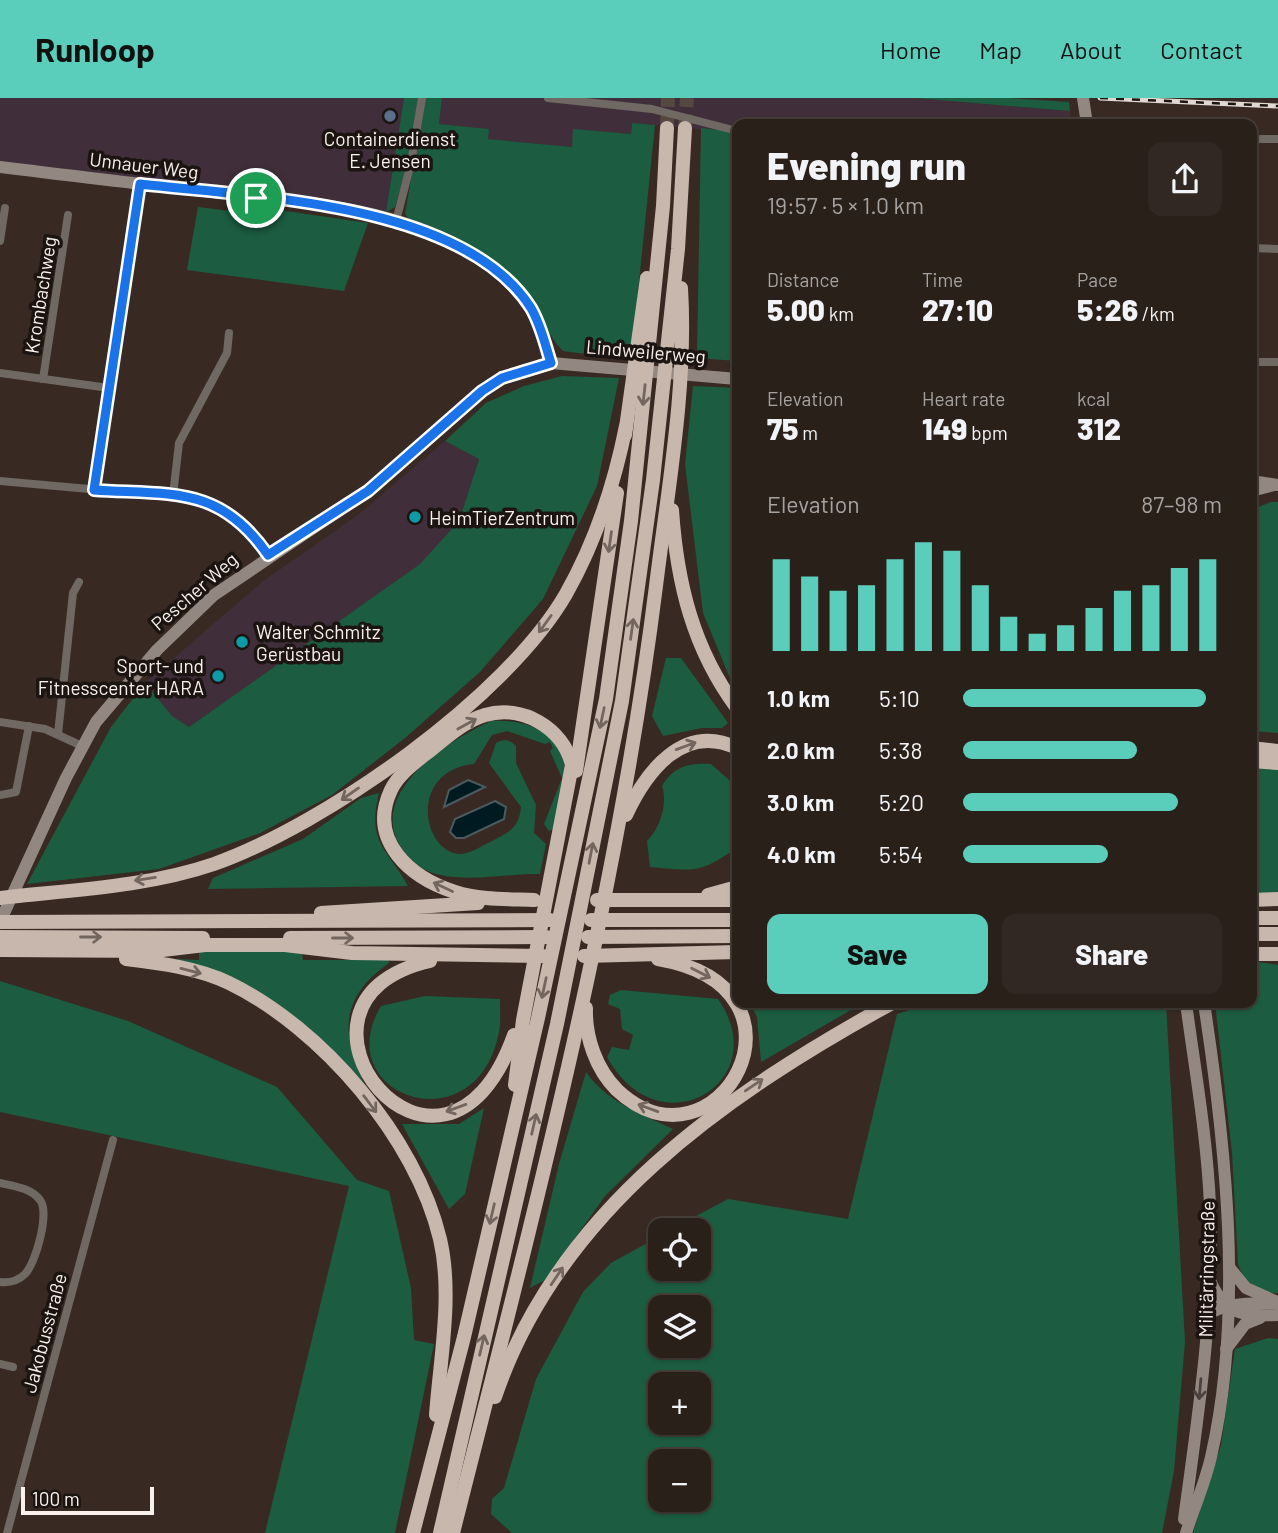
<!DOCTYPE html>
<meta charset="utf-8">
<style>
:root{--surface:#2a201a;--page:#322823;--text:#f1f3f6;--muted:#a5a3a2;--line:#463e39;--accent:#5bcebb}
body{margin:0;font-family:Barlow,sans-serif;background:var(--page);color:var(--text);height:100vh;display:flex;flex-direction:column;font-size:26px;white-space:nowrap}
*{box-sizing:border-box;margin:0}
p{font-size:23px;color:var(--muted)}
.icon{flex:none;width:38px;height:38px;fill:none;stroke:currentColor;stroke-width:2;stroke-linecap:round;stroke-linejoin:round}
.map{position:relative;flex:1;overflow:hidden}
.panel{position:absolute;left:732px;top:21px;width:525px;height:889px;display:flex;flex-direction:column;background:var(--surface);border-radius:14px;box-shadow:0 2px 5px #0004,0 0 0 2px var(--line)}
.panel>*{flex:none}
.tools{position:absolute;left:648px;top:1120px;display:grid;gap:14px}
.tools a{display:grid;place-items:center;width:63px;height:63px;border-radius:14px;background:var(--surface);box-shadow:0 2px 5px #0004,0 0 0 2px var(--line);font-size:35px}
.scale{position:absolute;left:21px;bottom:18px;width:133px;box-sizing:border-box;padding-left:7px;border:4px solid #faf1ec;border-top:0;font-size:19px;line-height:24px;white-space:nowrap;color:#faf1ec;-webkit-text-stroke:5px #1b1411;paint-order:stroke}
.pin{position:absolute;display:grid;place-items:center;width:60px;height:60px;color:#fff;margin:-30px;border:4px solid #fff;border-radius:50%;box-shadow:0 2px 7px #0007}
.round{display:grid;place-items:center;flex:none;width:74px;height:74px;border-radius:14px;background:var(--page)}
.head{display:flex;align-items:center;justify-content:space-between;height:119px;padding:0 35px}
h1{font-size:38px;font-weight:800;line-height:52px}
.metrics{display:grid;grid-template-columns:repeat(3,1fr);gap:10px;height:119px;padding:7px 35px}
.metrics div{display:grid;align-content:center}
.metrics b{font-size:30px;font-weight:800}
.metrics small{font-size:19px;font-weight:400}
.metrics p{font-size:19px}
.chart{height:196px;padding:14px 35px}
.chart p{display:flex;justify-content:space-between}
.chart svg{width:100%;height:126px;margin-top:7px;stroke:var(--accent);stroke-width:6}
.action{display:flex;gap:14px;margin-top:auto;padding:14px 35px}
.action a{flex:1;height:80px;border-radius:14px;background:var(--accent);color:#111;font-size:28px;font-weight:800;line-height:80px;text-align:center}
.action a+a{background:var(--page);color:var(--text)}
ul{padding:0 35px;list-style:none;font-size:23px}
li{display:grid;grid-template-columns:112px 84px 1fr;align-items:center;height:52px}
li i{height:18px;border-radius:9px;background:var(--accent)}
header{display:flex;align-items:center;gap:42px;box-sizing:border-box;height:98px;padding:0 35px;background:var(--accent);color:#111}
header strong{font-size:33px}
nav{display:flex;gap:38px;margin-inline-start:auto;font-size:24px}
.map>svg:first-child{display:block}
</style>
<header>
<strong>Runloop</strong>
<nav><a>Home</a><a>Map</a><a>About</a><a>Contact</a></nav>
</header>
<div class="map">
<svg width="1278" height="1435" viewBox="0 0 1278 1435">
<rect width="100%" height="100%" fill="#382a23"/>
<g fill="#402f3a">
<path d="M0 0H404L386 114 0 64Z"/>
<path d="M442 0H914L1070 13V26H737L732 34 632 25 631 36 574 32 572 49 488 41V31L439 26Z"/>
<path d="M445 343 479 360 459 423 420 466 189 629 172 618 145 585 262 484 358 417Z"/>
</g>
<g fill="#1c5c40" fill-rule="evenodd">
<path d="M404 0H419L408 64 395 109 386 114Z"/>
<path d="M425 0H442L439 26 489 31 488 41 572 49 573 31 631 36 632 25 655 27 631 262 563 253C547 237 539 213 524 195 496 159 452 143 411 124L405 116Z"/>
<path d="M914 0H1009L1069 4 1070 13Z"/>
<path d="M701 30 737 34V263L697 260Z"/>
<path d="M198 109 263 117 272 111 368 125 344 193 187 172Z"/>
<path d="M562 278 619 280 597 388 543 501 480 574 405 640 332 697 260 735 159 771 27 786 111 629 145 585 172 618 189 629 420 466 459 423 479 361 445 343 486 305 524 288Z"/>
<path d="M693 288 737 290V597L703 515 685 366Z"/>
<path d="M1271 404H1278V635L1251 633V412Z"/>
<path d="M666 560H681L728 625 722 630H702L663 638 652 618Z"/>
<path d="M491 623C520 621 559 630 564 665 567 686 559 710 555 730L549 733 544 726 562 680 550 653 553 650 550 644 545 646 507 633 492 637 474 666C406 673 423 758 462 756 472 755 483 747 492 743 509 734 519 730 521 709L489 665 496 645C504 641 509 641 516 648V665L536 707 534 735 546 746 540 776C508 775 464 786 430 774 417 769 406 758 399 746 369 692 451 641 491 623Z"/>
<path d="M711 666 737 689V750C698 776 696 773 650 769L647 743C660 730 668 706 662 688 674 668 689 665 711 666Z"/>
<path d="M1251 668 1278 671V795L1251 796Z"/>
<path d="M379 695C367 745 386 749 408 788L208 791 213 780 303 741 361 700Z"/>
<path d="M199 852 302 853 303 862H388L389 865C340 899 340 937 365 987L321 942 177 861 199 862Z"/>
<path d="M1251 863 1278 867V1195C1258 1195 1244 1185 1238 1166L1232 1055 1215 905H1251Z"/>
<path d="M0 883 128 923 277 989 357 1082 389 1093 411 1190 414 1242 434 1246 395 1435H265L349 1088 0 1014Z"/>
<path d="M621 892 718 901C776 984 659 1054 607 959L612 949 629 952 633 937 622 931 620 911 608 906 610 897Z"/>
<path d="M425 898 500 901C500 912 501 924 499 934 477 1050 327 998 381 908Z"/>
<path d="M750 905H863L761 964 757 919Z"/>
<path d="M932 905H1166L1185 1244 1174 1373 1162 1435H512L491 1416 492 1401 504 1390 536 1281 583 1194 611 1165 660 1138V1171H698V1132H670L728 1101 848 1121 897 916ZM660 1209H698V1248H660ZM660 1286H698V1325H660ZM660 1363H698V1402H660Z"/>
<path d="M586 974C607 1004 641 1016 673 1031L605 1098 545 1182 530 1190 559 1066Z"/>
<path d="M484 1010 465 1096 449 1111 402 1026H459Z"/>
<path d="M1268 1240 1278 1241V1435H1193L1221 1347 1235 1251Z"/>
</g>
<g fill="#001a22" stroke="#4b5a5f" stroke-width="2">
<path d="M468 682 485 689 444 709 449 692Z"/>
<path d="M495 703 506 709 504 721 464 740H456L450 734 455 721Z"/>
</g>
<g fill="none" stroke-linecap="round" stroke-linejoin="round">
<g stroke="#554841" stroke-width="14" stroke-dasharray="14 7" stroke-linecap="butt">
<path d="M667 30 668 0"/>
<path d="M685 30 687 0"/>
</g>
<g stroke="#6f6863" stroke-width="8">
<path d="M548 0 652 11 737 33"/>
<path d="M1251 41H1278"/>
<path d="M396 123 411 65 422 0"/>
<path d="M0 143 5 110"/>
<path d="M1251 150 1278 151"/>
<path d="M1251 264H1278"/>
<path d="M0 275 109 290"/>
<path d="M43 281 68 117"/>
<path d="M0 383 200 401 238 420 268 457"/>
<path d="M94 392 140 86"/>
<path d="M173 397 179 345 227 255 229 235"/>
<path d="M0 624 45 631 82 648"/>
<path d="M58 636 73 495 79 484"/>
<path d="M0 697 16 694 29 628"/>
<path d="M0 1085C14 1088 31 1090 40 1102 50 1114 36 1165 25 1176 18 1183 9 1185 0 1184"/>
<path d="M0 1266 13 1269"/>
<path d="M7 1435 113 1042"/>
</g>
<g stroke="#938881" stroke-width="12">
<path d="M1083 0 1087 26"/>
<path d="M0 69C65 77 130 85 195 92 303 105 440 107 518 194 537 214 543 239 551 265"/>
<path d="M1251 383 1278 387"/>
<path d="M1251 393 1274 387"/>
<path d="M0 824 66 680 96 624 157 552 214 497 368 393 482 293 502 280 551 265 737 281"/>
<path d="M1229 1169 1246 1190 1275 1203"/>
<path d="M1209 1180C1224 1217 1242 1218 1278 1217"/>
<path d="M1206 1218C1226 1203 1254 1206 1278 1205"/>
<path d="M1226 1251 1245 1226 1260 1220"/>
<path d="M1184 1421C1198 1318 1215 1210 1210 1107 1207 1039 1195 972 1186 905"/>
<path d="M1186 1435C1194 1410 1205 1385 1211 1359 1244 1215 1226 1049 1204 905"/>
</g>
<g stroke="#c8b7ad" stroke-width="14">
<path d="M625 337 647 180"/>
<path d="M672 412C677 485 693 551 737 610"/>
<path d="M1251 650 1278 653"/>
<path d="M1251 663 1278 665"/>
<path d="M576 673 617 395"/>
<path d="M626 717C646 674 683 624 737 650"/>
<path d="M708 797 737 789"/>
<path d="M0 800C70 792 147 789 214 766 326 726 506 600 566 496 596 443 614 388 626 328"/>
<path d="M597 802H737"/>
<path d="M1251 802 1278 801"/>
<path d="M321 815 478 805"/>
<path d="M1251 820H1278"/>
<path d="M591 822H737"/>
<path d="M0 824 550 822"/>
<path d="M1251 836H1278"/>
<path d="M0 839 203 840"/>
<path d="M588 839 737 838"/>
<path d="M290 840 546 839"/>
<path d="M0 852 154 853 205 847H285L352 855 543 858"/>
<path d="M1251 856H1278"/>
<path d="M584 858 737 854"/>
<path d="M126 861C160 865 198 870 229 885 322 930 416 1040 440 1141 453 1197 440 1261 436 1317"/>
<path d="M430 863C253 903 442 1139 514 937"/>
<path d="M586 910C585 939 596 971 617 992 716 1085 828 890 658 861"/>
<path d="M515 987 523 922 572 667C563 630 522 606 485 617 465 623 448 638 432 651 417 663 399 675 391 692 367 743 411 780 455 794 479 802 509 801 534 802"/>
<path d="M495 1299C558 1112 726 996 892 905"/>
<path d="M413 1435 464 1239 538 920 606 601 631 423 663 108 667 30"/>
<path d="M440 1435 557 926 622 603 653 382 678 151 685 30"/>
<path d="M453 1435C532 1122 616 808 656 488 668 390 687 289 681 190"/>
</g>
<defs>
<path id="rail" d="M1100 0 1278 8"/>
</defs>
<use href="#rail" stroke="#e2d8d3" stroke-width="5"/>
<use href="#rail" stroke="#1b1411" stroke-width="2.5" stroke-dasharray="8" stroke-linecap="butt"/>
</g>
<defs><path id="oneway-shaft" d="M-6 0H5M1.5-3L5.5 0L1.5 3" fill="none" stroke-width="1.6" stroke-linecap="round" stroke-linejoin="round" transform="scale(1.75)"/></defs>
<g stroke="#72665f">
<use href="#oneway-shaft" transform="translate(644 297) rotate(96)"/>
<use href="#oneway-shaft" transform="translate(610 444) rotate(98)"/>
<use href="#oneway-shaft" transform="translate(545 526) rotate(126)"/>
<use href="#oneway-shaft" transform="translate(632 531) rotate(-82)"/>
<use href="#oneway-shaft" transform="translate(602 620) rotate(102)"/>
<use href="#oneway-shaft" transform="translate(467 626) rotate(-29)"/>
<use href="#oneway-shaft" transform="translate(686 648) rotate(-20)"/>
<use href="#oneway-shaft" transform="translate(350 696) rotate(145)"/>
<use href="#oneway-shaft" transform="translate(591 755) rotate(-79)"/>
<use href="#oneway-shaft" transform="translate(145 781) rotate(171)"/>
<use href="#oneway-shaft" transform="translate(443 789) rotate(-155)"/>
<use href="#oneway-shaft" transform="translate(91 839)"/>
<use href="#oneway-shaft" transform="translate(343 840)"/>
<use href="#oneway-shaft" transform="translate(191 873) rotate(14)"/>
<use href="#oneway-shaft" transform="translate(701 875) rotate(27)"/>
<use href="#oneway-shaft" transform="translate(544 890) rotate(102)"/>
<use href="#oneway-shaft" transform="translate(754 987) rotate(-34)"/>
<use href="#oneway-shaft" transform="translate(370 1006) rotate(53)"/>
<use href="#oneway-shaft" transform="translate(456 1010) rotate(160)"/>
<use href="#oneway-shaft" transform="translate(648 1010) rotate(-160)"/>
<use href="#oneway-shaft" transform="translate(534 1026) rotate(-77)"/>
<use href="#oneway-shaft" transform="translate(492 1116) rotate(103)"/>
<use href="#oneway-shaft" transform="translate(557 1178) rotate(-56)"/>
<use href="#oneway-shaft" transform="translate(482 1247) rotate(-77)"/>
</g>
<use stroke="#4b423e" href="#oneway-shaft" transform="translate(1200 1291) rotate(95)"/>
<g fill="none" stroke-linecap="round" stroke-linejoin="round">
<defs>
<path id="route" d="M140 86C252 99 464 104 531 210 541 227 545 246 551 265L502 280 482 293 368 393 268 457C220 387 171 397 94 392Z"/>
</defs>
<use href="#route" stroke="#fff" stroke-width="14"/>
<use href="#route" stroke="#1a73e8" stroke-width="9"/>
</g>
<circle fill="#5c6f8a" stroke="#1b1411" stroke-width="2.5" cx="390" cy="18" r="7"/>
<g fill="#0f9aa8" stroke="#1b1411" stroke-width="2.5">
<circle cx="415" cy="419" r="7"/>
<circle cx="242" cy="544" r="7"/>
<circle cx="218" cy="578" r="7"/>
</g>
<g text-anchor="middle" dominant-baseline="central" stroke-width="7" stroke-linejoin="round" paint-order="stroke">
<g font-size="19" fill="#faf1ec" stroke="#1b1411" text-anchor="start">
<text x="390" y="40" text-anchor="middle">Containerdienst<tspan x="390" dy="22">E. Jensen</tspan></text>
<text x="429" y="419">HeimTierZentrum</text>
<text x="256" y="533">Walter Schmitz<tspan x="256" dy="22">Gerüstbau</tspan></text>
<text x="204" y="567" text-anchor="end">Sport- und<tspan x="204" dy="22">Fitnesscenter HARA</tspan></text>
</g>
<g font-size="19" fill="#faf1ec" stroke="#1b1411">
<text transform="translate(144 67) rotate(7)">Unnauer Weg</text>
<text transform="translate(40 197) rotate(-81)">Krombachweg</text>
<text transform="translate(646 253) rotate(5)">Lindweilerweg</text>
<text transform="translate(194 493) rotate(-41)">Pescher Weg</text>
<text transform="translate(1206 1171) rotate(-89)">Militärringstraße</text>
<text transform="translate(44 1235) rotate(-75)">Jakobusstraße</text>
</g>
</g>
</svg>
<div class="tools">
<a><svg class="icon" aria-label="locate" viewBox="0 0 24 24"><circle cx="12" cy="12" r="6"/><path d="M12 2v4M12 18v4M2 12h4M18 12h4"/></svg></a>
<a><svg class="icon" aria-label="layers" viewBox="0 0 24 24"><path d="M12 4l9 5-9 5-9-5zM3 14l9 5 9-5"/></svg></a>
<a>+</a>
<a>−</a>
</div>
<div class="scale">100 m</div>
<div class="pin" style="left:256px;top:100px;background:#1e9e55"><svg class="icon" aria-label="arrive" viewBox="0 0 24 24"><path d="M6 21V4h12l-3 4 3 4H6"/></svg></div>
<section class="panel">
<div class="head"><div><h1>Evening run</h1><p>19:57 · 5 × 1.0 km</p></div><a class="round"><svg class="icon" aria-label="share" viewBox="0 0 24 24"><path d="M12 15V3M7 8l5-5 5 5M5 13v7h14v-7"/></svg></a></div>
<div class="metrics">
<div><p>Distance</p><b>5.00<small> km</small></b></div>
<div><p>Time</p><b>27:10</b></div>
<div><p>Pace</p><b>5:26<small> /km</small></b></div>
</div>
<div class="metrics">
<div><p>Elevation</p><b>75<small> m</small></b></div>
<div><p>Heart rate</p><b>149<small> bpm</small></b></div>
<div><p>kcal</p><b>312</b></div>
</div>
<div class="chart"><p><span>Elevation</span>87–98 m</p>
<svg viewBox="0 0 160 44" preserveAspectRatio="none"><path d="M5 44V12M15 44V18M25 44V23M35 44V21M45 44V12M55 44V6M65 44V9M75 44V21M85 44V32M95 44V38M105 44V35M115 44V29M125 44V23M135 44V21M145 44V15M155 44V12"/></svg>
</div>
<ul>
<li><b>1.0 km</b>5:10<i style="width:94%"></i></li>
<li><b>2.0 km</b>5:38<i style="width:67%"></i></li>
<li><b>3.0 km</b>5:20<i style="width:83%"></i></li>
<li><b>4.0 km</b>5:54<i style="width:56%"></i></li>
</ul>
<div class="action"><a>Save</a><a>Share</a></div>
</section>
</div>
